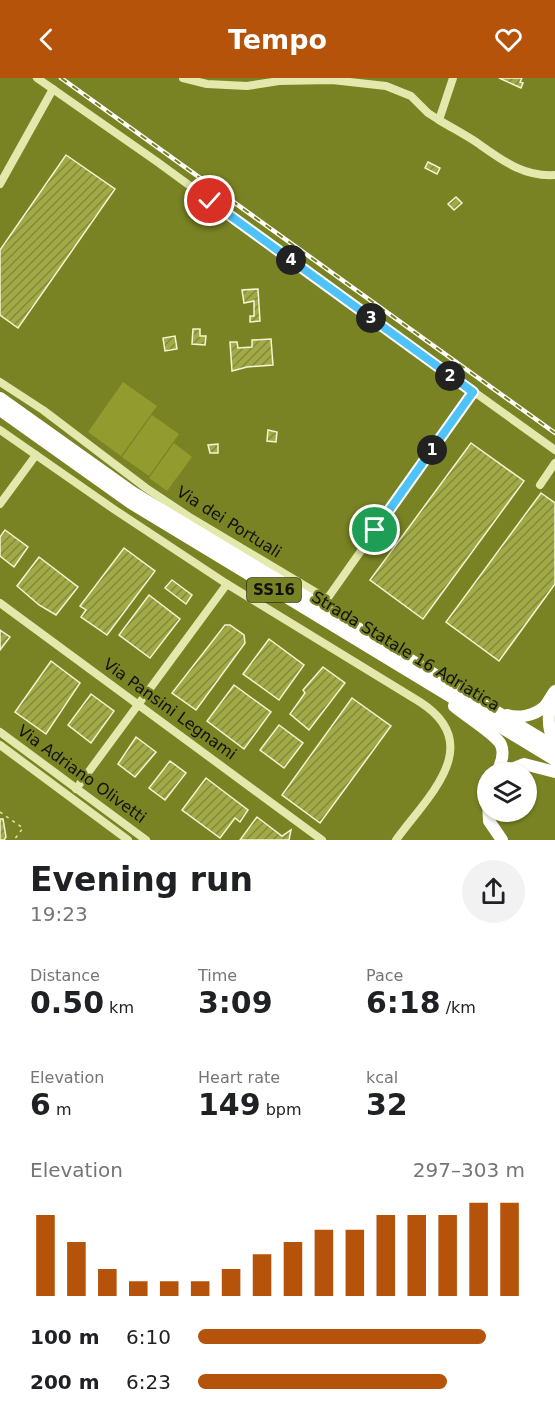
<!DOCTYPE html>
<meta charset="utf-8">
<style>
:root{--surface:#fff;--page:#f2f2f2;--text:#202124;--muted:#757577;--accent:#b45309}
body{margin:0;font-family:"DejaVu Sans",sans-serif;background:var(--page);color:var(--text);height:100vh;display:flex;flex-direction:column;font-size:22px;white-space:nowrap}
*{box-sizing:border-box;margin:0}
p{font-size:20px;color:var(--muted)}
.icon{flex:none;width:33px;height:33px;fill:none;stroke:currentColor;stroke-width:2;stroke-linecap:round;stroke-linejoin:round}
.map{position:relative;height:762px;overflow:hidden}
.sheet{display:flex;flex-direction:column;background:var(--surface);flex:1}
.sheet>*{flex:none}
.controls{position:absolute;left:477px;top:684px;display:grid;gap:12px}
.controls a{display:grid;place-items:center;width:60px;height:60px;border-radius:50%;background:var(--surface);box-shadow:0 2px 4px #0004;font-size:30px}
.pin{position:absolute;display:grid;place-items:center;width:51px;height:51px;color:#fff;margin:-26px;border:3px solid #fff;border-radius:50%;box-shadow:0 2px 6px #0007}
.km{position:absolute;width:30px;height:30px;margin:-15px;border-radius:50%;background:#222;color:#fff;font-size:16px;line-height:30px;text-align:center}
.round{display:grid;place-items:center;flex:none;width:63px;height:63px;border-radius:32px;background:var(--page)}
.overview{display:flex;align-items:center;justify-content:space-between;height:102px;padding:0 30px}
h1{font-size:33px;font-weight:700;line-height:45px}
.stats{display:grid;grid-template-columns:repeat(3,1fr);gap:9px;height:102px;padding:6px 30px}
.stats div{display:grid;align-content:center}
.stats b{font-size:30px;font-weight:700}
.stats small{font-size:16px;font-weight:400}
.stats p{font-size:16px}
.chart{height:168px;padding:12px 30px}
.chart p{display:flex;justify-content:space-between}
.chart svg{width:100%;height:108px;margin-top:6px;stroke:var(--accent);stroke-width:6}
ul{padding:0 30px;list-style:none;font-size:20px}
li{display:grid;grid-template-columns:96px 72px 1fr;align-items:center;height:45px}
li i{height:15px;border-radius:8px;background:var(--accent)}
header{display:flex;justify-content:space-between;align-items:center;height:78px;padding:0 30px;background:var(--accent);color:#fff;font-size:27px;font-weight:700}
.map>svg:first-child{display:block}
</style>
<header><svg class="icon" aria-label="back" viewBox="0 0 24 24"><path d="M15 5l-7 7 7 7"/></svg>Tempo<svg class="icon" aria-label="heart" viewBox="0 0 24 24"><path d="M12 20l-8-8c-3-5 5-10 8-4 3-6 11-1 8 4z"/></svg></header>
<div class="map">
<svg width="555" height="762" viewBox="0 0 555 762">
<defs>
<pattern id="building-hatch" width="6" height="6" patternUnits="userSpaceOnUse" patternTransform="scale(1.5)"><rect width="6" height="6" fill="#a1aa47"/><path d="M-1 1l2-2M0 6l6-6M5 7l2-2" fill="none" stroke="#82893a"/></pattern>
</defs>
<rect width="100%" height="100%" fill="#7a8323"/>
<g fill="#929b2e">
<path d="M123 304 157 328 121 378 88 354Z"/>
<path d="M152 337 179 356 149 398 122 379Z"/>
<path d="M174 365 192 379 167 413 149 400Z"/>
</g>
<g fill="url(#building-hatch)" stroke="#f3f6d0" stroke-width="1.5">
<path d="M499 0H522L520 4 523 5 521 10Z"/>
<path d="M66 77 115 111 18 250 0 237V172Z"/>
<path d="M428 84 440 90 437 96 425 90Z"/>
<path d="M456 119 462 125 454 132 448 126Z"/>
<path d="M258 211 260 243 250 244V238H254V223L244 225 242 212Z"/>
<path d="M193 251H200V258H206L205 267 192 266Z"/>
<path d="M175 258 177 271 165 273 163 260Z"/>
<path d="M271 261 273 287 247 289 232 293 230 264H237L238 270 252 269V262Z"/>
<path d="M268 352 277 354 276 364 267 363Z"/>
<path d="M471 365 524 403 423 541 370 502Z"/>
<path d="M218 366V375H210L208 367Z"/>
<path d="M541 415 555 425V506L499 583 446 544Z"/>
<path d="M5 452 28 469 14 489 0 478V459Z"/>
<path d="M124 470 155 493 107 557 81 539 86 532 80 528Z"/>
<path d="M39 479 78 509 56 537 39 527 17 508Z"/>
<path d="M172 502 192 517 186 526 165 510Z"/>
<path d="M149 517 180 541 150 580 119 557Z"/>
<path d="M225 547H230L244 557 245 565 196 632 172 615Z"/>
<path d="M0 552 10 559 0 572Z"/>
<path d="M269 561 304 587 279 622 243 596Z"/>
<path d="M51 583 80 605 46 656 15 634Z"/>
<path d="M323 589 345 605 309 652 290 636 305 615 303 612Z"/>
<path d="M234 607 271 634 244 671 207 643Z"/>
<path d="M91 616 114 633 91 665 68 647Z"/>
<path d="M352 620 391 648 320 745 282 717Z"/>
<path d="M279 647 303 665 284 690 260 672Z"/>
<path d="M136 659 156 674 135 699 118 686Z"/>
<path d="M170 683 186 695 165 722 149 710Z"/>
<path d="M206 700 248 732 240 744 235 740 220 760 182 732Z"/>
<path d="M257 739 282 758 291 752 289 762H240Z"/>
<path d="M0 741H3L6 759 4 762H0Z"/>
</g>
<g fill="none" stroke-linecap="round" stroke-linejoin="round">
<path stroke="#e3e8ac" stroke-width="1.5" stroke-dasharray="3 4.5" stroke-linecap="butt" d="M0 734 23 750 14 762"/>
<g stroke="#e3e8ac" stroke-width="8">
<path d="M37 0 156 83 374 242 555 372"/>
<path d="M183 0 207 6 247 8 279 3 332 2 386 8 411 18 428 35 439 42"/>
<path d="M453 0 439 42C452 50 466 57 479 66 503 83 524 99 555 97"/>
<path d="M0 106 53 11"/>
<path d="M0 304 43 332 146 410 191 440 327 521 473 314"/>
<path d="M0 352 115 432 227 506 420 624C487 667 427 719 396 762"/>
<path d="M540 407 555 385"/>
<path d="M0 426 36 377"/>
<path d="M0 525 322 762"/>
<path d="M0 654 146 762"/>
<path d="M0 667 128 762"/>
<path d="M76 711 227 506"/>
</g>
<g stroke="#fff" stroke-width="12">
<path d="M0 320 132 414 555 669"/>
<path d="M0 332 131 425 555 682"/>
<path d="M552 619C548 634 547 652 555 665"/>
<path d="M454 628C464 637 497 657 501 667 505 676 501 686 497 694"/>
<path d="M507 637C519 641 535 637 544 629 548 625 551 618 555 613"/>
<path d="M504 694 524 686 555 694"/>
<path d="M488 722 489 743 502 762"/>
</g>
<defs>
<path id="rail" d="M61 0 555 355"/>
</defs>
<use href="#rail" stroke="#fff" stroke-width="4.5"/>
<use href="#rail" stroke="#7a8323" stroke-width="2" stroke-dasharray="7" stroke-linecap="butt"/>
</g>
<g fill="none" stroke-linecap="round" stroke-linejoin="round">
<defs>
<path id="route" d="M210 123 473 314 375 452"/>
</defs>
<use href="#route" stroke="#fff" stroke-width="12"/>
<use href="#route" stroke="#4fc3f7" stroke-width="8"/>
</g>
<g text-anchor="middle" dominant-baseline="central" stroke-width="4.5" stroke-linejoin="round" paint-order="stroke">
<rect fill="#7a8323" stroke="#303316" stroke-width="1.5" x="247" y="500" width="54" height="24" rx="4.5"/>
<g font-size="15" font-weight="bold" fill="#111">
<text x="274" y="512">SS16</text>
</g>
<g font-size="16" fill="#111" stroke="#7a8323">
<text transform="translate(229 444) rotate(32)">Via dei Portuali</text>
<text transform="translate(406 573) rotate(31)">Strada Statale 16 Adriatica</text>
<text transform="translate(170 631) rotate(36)">Via Pansini Legnami</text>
<text transform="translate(82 696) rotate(36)">Via Adriano Olivetti</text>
</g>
</g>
</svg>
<div class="controls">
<a><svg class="icon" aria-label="layers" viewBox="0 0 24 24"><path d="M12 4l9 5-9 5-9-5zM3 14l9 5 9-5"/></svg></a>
</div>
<div class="pin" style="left:375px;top:452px;background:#1e9e55"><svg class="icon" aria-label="arrive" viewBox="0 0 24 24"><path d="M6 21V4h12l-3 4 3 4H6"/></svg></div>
<div class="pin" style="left:210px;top:123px;background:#d93025"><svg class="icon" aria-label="check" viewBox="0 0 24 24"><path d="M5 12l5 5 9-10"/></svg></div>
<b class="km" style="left:432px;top:372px">1</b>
<b class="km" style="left:450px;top:298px">2</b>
<b class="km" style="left:371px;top:240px">3</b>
<b class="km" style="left:291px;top:182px">4</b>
</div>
<section class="sheet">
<div class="overview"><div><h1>Evening run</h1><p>19:23</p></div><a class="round"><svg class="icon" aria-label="share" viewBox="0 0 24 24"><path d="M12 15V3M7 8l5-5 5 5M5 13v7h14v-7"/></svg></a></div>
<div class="stats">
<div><p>Distance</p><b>0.50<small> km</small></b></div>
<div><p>Time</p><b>3:09</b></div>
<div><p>Pace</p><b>6:18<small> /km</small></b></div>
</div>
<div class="stats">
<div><p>Elevation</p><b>6<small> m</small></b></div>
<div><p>Heart rate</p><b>149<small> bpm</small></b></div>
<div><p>kcal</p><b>32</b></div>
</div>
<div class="chart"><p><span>Elevation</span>297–303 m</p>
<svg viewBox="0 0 160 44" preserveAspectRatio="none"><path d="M5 44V11M15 44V22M25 44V33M35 44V38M45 44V38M55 44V38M65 44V33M75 44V27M85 44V22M95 44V17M105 44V17M115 44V11M125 44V11M135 44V11M145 44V6M155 44V6"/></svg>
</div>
<ul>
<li><b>100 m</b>6:10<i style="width:88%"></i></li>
<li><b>200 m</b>6:23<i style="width:76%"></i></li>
</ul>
</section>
